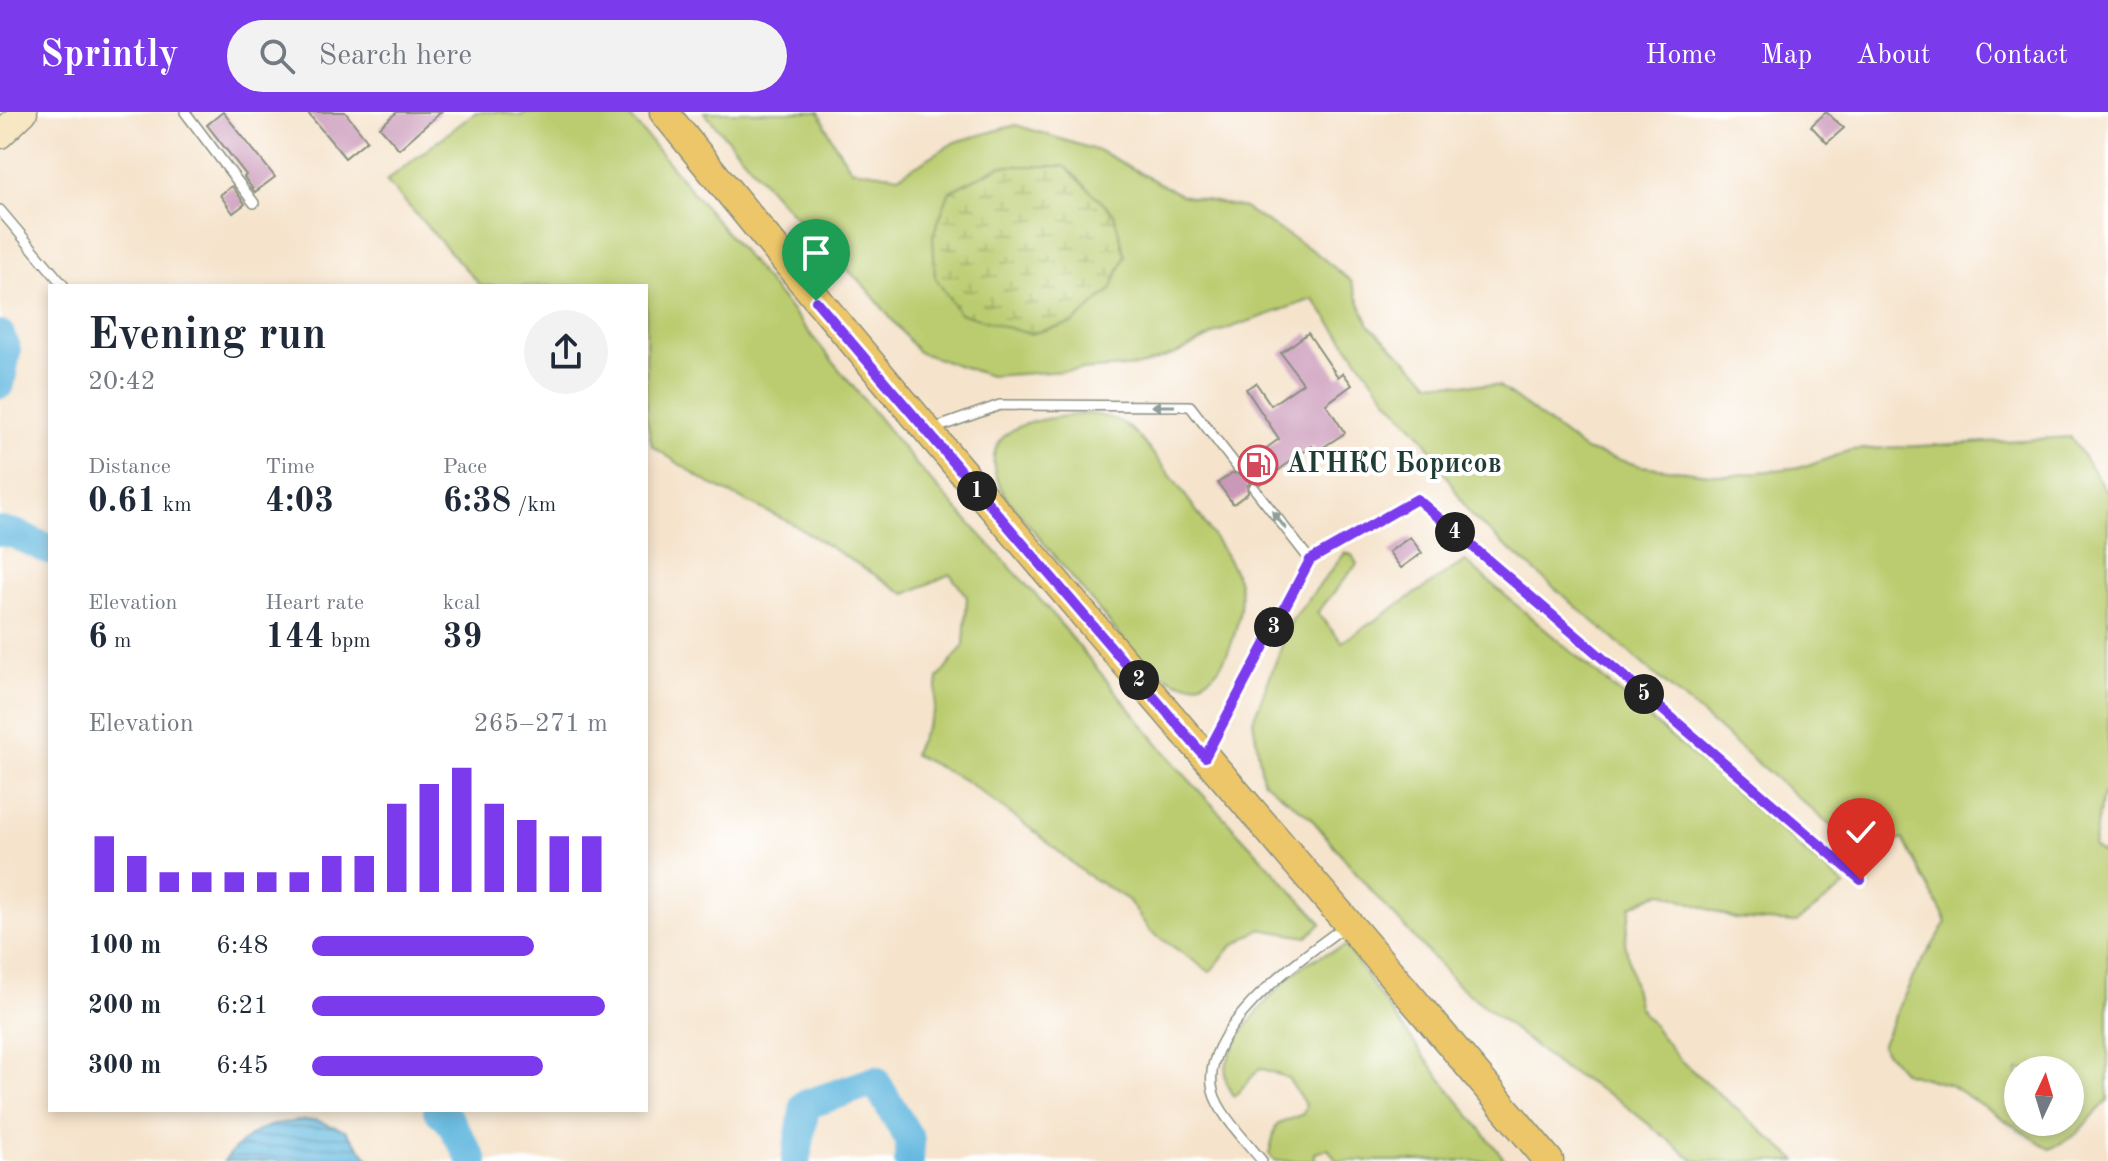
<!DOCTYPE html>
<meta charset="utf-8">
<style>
:root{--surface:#fff;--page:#f2f2f3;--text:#1f2937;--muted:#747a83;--accent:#7c3aed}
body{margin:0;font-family:"Old Standard TT",serif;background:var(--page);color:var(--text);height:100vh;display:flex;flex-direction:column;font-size:30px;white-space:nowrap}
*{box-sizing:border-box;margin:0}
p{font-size:26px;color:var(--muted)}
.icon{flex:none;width:44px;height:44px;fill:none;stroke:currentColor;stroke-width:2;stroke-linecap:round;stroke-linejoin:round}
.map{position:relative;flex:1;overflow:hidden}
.side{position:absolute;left:48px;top:172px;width:600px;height:828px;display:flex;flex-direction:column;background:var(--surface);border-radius:0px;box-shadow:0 4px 12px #0003}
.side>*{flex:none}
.needle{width:52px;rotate:4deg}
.fabs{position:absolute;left:2004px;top:944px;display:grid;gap:16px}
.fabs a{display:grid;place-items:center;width:80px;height:80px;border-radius:50%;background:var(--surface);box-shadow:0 4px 12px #0003;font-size:40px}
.pin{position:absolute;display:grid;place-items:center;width:68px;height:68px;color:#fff;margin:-82px -34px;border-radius:50% 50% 50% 0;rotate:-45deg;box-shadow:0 0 8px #0007}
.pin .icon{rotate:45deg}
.km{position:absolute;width:40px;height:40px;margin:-20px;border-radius:50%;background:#222;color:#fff;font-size:22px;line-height:40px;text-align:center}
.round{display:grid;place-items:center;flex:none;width:84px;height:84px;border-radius:42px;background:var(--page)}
.headline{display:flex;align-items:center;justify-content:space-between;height:136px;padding:0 40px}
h1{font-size:44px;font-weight:800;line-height:60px}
.metrics{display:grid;grid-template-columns:repeat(3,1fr);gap:12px;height:136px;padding:8px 40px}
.metrics div{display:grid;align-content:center}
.metrics b{font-size:34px;font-weight:800}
.metrics small{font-size:22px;font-weight:400}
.metrics p{font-size:22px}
.chart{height:224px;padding:16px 40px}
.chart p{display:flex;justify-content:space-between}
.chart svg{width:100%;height:144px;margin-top:8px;stroke:var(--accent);stroke-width:6}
ul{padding:0 40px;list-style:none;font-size:26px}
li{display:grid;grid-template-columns:128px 96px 1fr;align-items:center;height:60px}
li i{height:20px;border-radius:10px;background:var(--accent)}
header{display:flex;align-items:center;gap:48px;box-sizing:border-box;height:112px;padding:0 40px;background:var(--accent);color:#fff}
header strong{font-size:38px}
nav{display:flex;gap:44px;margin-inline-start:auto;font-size:28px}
.search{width:560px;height:72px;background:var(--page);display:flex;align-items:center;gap:20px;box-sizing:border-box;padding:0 28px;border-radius:44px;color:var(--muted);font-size:30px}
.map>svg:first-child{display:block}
</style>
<header>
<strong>Sprintly</strong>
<div class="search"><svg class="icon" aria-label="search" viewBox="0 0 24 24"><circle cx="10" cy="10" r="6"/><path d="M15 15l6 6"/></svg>Search here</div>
<nav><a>Home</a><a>Map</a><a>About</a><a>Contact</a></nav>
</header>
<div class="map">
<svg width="2108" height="1049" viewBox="0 0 2108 1049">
<defs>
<pattern id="wetland-marsh" width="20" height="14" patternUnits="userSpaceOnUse" patternTransform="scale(2)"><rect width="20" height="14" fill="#bbcc6f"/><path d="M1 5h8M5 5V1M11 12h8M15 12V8" fill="none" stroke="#97a75c"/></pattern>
<pattern id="water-rules" width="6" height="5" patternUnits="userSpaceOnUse" patternTransform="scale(2)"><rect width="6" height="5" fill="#62b8df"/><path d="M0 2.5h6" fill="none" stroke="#5097b6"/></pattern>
</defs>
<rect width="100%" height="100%" fill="#fff"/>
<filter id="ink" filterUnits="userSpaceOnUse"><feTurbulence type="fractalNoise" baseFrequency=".0125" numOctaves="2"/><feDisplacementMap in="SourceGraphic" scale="16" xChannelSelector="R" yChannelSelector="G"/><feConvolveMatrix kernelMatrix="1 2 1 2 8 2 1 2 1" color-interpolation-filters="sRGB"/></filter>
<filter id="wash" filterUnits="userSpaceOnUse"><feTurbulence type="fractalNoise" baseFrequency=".006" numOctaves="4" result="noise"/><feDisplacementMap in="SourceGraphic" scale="32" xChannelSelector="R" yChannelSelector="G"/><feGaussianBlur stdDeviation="1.8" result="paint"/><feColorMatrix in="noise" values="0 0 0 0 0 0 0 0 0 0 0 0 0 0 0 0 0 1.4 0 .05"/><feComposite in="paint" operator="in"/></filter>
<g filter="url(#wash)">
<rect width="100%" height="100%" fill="#f5e3cb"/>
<g fill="#bbcc6f" stroke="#6d8452" stroke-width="2" fill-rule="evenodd">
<path d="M476 0H500L521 4 526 0H626L786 192 920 357 1044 492 1180 658 1322 811 1307 825 1260 817 1231 835 1210 860 1150 819 1128 788 1084 761 1039 723 966 669 913 642 934 600 938 567 964 533 967 485 950 462 906 482 791 411 708 371 652 334 646 304V174H481L386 69Z"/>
<path d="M704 0H819L834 31 851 57 899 64 955 30 1016 13 1102 40 1181 83 1244 96 1315 140 1351 169 1369 213 1430 270 1499 274 1585 338 1641 354 1728 364 1808 354 1851 338 2071 325 2108 382V673L2101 691 2093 734 2108 744V988L2075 1023 2050 1037 1950 973 1903 960 1881 934 1914 863 1947 810 1903 727 1861 740 1471 404 1423 325 1386 285 1313 187 1218 220 1178 241 1140 254 990 264 918 240 868 178 783 92ZM2018 958H2070V1010H2018Z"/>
<path d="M1086 302C1101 303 1113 305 1126 313 1148 328 1233 445 1239 471 1244 490 1238 512 1232 530 1209 594 1170 575 1131 537L1005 384C1002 377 997 369 995 361 983 308 1051 306 1086 302Z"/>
<path d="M1345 441 1352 443 1357 452 1317 501 1342 530 1465 449 1845 774 1796 811 1735 807 1662 780 1631 794 1625 830 1638 894 1680 948 1797 1049H1695L1617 987 1562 956 1458 873 1375 783 1310 705 1263 669 1253 608 1292 508Z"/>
<path d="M1346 834C1395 909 1450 979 1506 1049H1337L1328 1037 1315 1041V1049H1275L1269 1042 1276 1013 1303 1002 1306 994 1288 966 1260 956 1234 985C1232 980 1227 973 1226 968 1218 937 1282 868 1306 852 1317 844 1333 840 1346 834Z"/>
</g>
<path fill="url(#wetland-marsh)" stroke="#6d8452" stroke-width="2" d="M1001 54H1065L1114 102 1125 144 1111 178 1073 211 1029 222 959 201 935 165 933 123 950 79Z"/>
<path fill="url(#water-rules)" stroke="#407a8a" stroke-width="2" d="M315 1008 345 1018 371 1049H224C253 1014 271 1010 315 1008Z"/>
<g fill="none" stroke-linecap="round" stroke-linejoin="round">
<g stroke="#62b8df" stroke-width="30">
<path d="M0 223 6 239 0 272"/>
<path d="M0 419 15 422 50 438"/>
<path d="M438 998 449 1008 473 1049"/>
<path d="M796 1049 805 993 875 969 910 1028 909 1049"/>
</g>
</g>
<g id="blocks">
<g fill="#ca99b9">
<path d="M223 0 275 65 255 80 244 65 246 63 207 13Z"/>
<path d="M307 0H345L367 28 345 46Z"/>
<path d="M397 0H441L399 37 380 15Z"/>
<path d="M1826 0 1844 16 1827 31 1811 14Z"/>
<path d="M232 74 245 92 233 101 220 83Z"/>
<path d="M1308 221 1338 265 1343 261 1352 273 1326 292 1345 321 1316 340 1312 334 1260 372 1256 369 1250 370 1247 374 1248 381 1233 392 1218 371 1232 361 1242 362 1245 358 1244 352 1279 327 1246 277 1256 271 1271 293 1303 271 1281 241Z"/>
<path d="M1410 425 1422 441 1401 456 1389 440Z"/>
</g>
</g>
</g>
<g filter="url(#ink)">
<use href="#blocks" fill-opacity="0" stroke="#8a9080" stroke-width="2"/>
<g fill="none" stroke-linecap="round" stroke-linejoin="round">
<defs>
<g id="lane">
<path d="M185 0 254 91"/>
<path d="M0 98 64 174"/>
<path d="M933 317 1000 293 1190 294 1238 356"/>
<path d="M1310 448 1417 387 1861 768"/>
<path d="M1207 642 1310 448 1254 376"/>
<path d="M1262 1049C1248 1031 1218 1001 1213 979 1198 917 1303 845 1345 814"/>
</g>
<path id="secondary" d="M0 23 24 0"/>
<path id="primary" d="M664 0C951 356 1256 698 1549 1049"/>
</defs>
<use href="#lane" stroke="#8a9080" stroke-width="12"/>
<use href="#secondary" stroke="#8a9080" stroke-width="29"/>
<use href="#primary" stroke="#8a9080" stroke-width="31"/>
<use href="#lane" stroke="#fff" stroke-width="9"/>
<use href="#secondary" stroke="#f7e8c3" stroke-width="26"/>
<use href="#primary" stroke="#ecc669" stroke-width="28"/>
</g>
<defs><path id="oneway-solid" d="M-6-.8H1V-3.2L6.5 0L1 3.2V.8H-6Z" transform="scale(2)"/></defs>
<g fill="#8f9e9a">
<use href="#oneway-solid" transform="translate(1163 294) rotate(-180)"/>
<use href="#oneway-solid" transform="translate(1279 408) rotate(-128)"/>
</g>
</g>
<g fill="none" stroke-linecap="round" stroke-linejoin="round" filter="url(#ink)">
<defs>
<path id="route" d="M816 189 1205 645 1310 448 1417 387 1861 768"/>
</defs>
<use href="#route" stroke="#fff" stroke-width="16"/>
<use href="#route" stroke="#7c3aed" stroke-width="10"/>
</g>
<defs>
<symbol id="fuel-ring" viewBox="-11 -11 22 22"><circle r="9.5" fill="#fff" stroke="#d1495b" stroke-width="1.5"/><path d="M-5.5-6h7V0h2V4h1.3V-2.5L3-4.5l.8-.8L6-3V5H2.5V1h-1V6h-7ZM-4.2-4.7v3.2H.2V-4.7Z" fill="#d1495b"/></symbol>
</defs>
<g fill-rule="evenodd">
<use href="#fuel-ring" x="1236" y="331" width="44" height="44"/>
</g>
<g text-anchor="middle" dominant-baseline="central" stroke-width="8" stroke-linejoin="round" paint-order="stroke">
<g font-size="28" font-weight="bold" fill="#1f3d34" stroke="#fff" text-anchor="start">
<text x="1286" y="353">АГНКС Борисов</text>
</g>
</g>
</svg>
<div class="fabs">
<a><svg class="needle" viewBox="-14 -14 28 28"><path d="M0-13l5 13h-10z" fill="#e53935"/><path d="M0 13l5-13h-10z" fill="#747a83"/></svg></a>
</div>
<div class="pin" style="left:816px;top:189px;background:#1e9e55"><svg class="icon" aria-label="arrive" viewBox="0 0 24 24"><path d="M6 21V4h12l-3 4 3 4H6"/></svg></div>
<div class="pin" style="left:1861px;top:768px;background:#d93025"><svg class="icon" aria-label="check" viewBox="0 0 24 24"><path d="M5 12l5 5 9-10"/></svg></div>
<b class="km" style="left:977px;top:379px">1</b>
<b class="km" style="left:1139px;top:568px">2</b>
<b class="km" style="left:1274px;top:515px">3</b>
<b class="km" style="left:1455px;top:420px">4</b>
<b class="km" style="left:1644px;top:582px">5</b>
<section class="side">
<div class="headline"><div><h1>Evening run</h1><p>20:42</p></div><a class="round"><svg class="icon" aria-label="share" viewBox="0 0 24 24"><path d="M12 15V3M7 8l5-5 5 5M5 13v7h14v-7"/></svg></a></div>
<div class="metrics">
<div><p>Distance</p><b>0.61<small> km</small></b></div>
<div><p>Time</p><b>4:03</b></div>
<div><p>Pace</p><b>6:38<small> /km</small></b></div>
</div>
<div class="metrics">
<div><p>Elevation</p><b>6<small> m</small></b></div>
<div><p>Heart rate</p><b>144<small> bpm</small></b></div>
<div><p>kcal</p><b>39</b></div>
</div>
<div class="chart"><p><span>Elevation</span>265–271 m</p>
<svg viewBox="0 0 160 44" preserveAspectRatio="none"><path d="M5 44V27M15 44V33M25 44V38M35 44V38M45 44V38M55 44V38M65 44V38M75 44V33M85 44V33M95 44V17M105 44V11M115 44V6M125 44V17M135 44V22M145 44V27M155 44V27"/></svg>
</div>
<ul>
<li><b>100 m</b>6:48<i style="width:75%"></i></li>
<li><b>200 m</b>6:21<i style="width:99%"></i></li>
<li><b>300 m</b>6:45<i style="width:78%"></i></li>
</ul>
</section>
</div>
